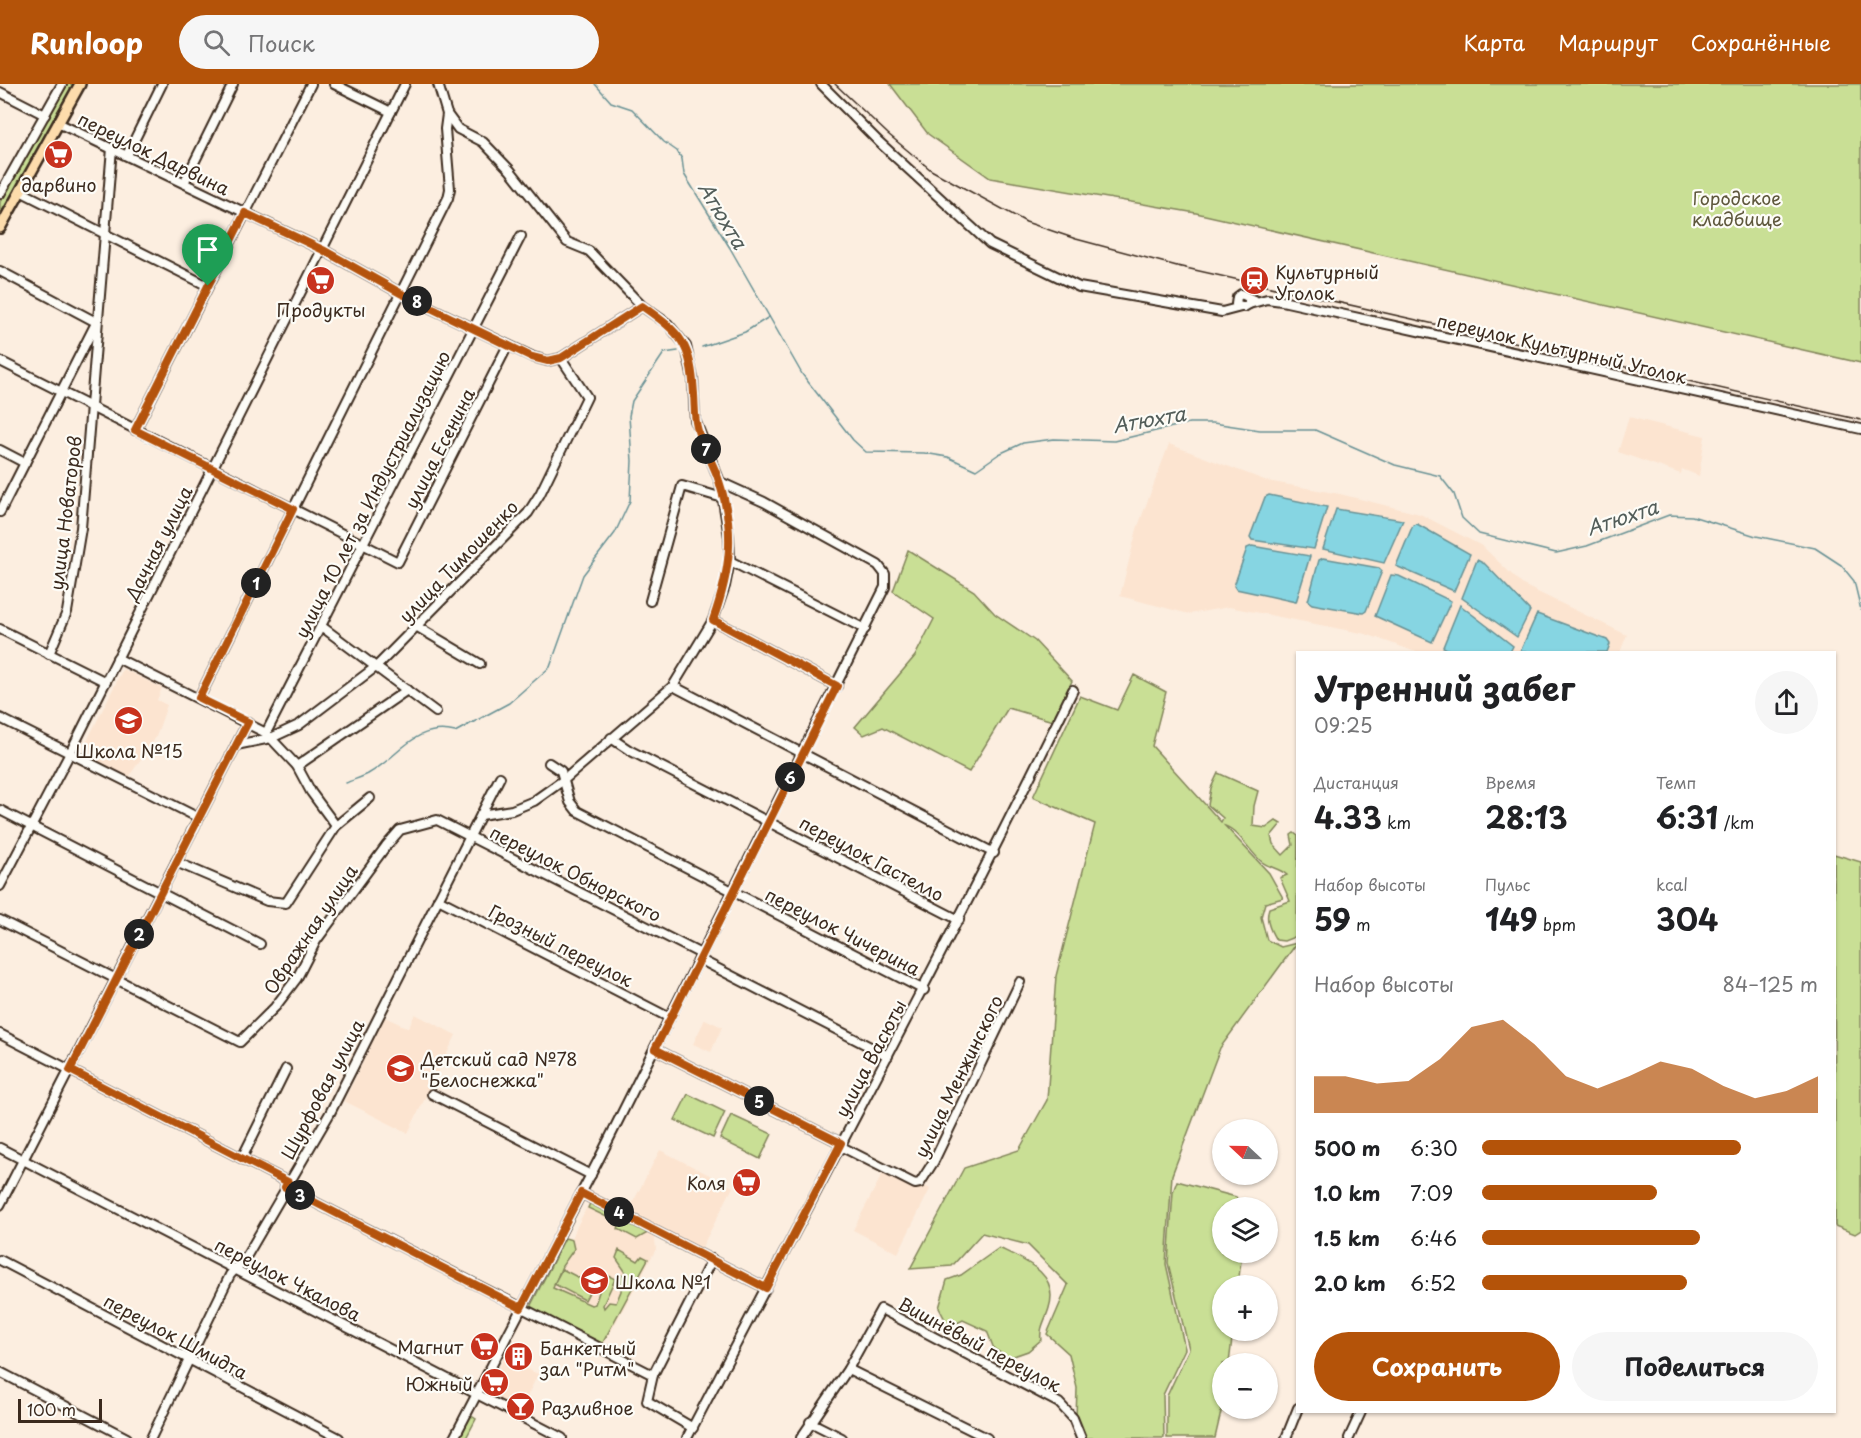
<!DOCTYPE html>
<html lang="ru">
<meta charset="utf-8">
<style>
:root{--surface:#fff;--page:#f6f6f6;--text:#202124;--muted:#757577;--accent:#b45309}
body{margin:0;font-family:"Playpen Sans",sans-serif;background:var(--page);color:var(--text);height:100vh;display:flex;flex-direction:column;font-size:22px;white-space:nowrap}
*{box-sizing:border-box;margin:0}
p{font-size:20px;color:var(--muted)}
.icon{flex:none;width:33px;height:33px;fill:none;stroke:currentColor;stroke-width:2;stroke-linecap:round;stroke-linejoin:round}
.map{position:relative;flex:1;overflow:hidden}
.drawer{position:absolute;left:1296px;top:567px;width:540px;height:762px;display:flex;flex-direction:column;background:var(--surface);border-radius:0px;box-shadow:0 2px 4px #0004}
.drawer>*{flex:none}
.needle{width:39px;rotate:292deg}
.tools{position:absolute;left:1212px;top:1035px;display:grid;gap:12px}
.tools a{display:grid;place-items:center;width:66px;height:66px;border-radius:50%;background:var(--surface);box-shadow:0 2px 4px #0004;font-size:30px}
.scale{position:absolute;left:18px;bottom:15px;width:84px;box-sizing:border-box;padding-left:6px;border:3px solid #3b2a1e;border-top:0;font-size:16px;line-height:21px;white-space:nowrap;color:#3b2a1e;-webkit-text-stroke:4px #fdfcf7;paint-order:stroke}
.pin{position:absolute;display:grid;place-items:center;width:51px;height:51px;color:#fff;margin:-62px -26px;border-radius:50% 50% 50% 0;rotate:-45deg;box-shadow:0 0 6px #0007}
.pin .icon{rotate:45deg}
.km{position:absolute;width:30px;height:30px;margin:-15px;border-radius:50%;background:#222;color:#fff;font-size:16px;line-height:30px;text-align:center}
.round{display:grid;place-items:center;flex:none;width:63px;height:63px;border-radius:32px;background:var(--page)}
.summary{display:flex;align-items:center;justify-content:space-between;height:102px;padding:0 18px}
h1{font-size:33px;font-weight:700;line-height:45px}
.metrics{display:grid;grid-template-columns:repeat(3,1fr);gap:9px;height:102px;padding:6px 18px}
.metrics div{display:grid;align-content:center}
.metrics b{font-size:30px;font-weight:700}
.metrics small{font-size:16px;font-weight:400}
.metrics p{font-size:16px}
.chart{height:168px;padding:12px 18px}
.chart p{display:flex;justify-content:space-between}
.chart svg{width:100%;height:108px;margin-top:6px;fill:var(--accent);opacity:.7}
.button{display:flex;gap:12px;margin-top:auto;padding:12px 18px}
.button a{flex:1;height:69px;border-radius:36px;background:var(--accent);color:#fff;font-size:24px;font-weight:700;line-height:69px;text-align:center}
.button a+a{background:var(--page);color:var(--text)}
ul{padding:0 18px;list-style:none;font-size:20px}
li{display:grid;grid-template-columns:96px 72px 1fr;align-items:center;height:45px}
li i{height:15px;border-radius:8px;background:var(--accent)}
header{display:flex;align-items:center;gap:36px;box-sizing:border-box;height:84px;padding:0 30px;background:var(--accent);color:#fff}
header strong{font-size:28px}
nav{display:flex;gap:33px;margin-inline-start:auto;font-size:21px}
.search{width:420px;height:54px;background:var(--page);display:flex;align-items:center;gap:15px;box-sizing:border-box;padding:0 21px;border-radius:33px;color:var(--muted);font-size:22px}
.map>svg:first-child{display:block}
</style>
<header>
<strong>Runloop</strong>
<div class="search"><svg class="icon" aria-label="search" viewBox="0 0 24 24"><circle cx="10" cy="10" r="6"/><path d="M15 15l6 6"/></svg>Поиск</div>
<nav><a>Карта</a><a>Маршрут</a><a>Сохранённые</a></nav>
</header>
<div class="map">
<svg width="1861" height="1354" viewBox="0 0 1861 1354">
<rect width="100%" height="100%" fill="#fceee0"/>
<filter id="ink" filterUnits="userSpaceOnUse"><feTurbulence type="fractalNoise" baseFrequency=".0167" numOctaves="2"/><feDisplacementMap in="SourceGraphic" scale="12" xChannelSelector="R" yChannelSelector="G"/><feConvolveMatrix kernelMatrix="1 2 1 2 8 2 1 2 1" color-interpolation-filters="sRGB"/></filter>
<g filter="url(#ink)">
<g fill="#fce4d0">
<path d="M1629 333 1705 352 1699 392 1682 385 1681 390 1618 368Z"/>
<path d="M1169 360 1267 397 1340 410 1420 430 1482 462 1523 501 1627 551 1620 568H1416L1366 550 1229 523 1189 530 1120 512 1137 445Z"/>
<path d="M123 585 162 604 157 616 167 621 156 653 128 694 80 671Z"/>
<path d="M415 930 456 951 408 1049 344 1017 385 933 408 944Z"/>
<path d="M705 935 722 943 711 968 693 960Z"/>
<path d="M660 1066 733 1103 701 1165 628 1128Z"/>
<path d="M884 1087 919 1105 921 1100 930 1105 898 1169 853 1146Z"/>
<path d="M591 1115 652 1147 655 1156 656 1165 603 1262 533 1228Z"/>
<path d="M504 1274 538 1290 521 1325 487 1308Z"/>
</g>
<g fill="#c9df95" stroke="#82845a" stroke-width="1.5">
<path d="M66 0H74L0 131V118Z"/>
<path d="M890 0H1861V279L1196 129 990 94 928 50Z"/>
<path d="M908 466 974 507 995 530 1035 557 1072 597 1053 637 1008 624 969 688 883 643 864 651 855 643 915 572 934 535 893 507Z"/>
<path d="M1134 591 1166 608 1152 662 1221 738 1223 734 1208 721 1211 704 1218 689 1258 707 1254 722 1253 742 1266 744 1276 737 1281 740 1271 752 1273 760 1283 771 1293 761 1291 751 1294 749 1298 752 1297 852 1284 857 1276 856C1270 846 1265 836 1269 824L1290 817 1280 794 1287 791C1279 784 1270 784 1262 778 1250 768 1238 746 1225 742L1269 789 1283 814 1265 819 1261 833 1267 856 1281 863 1297 859 1220 964 1172 1091 1166 1180 1185 1265 1163 1311 1164 1354H1082L1076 1334 1077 1304 1069 1270 1047 1250 1068 1201 1028 1161 982 1149 952 1182 910 1185 964 1084 1019 1066 1047 1016 1056 892 1095 740 1033 713 1080 612 1117 626Z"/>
<path d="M1834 770 1861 778V1146L1855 1150 1835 1142Z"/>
<path d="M688 1010 725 1028 713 1054 675 1036Z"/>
<path d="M731 1031 772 1050 760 1075 720 1055Z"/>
<path d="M1177 1097 1236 1113 1243 1123 1222 1124V1168L1242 1169 1238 1201 1222 1202V1246L1233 1247 1229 1279 1222 1280V1324L1215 1354H1167V1312L1189 1265 1168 1179 1173 1108Z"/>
<path d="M591 1117 651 1147 637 1155 618 1145 619 1142 614 1140 615 1137 588 1124Z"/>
<path d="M565 1154 572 1156 574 1165 562 1182 553 1204 591 1221 595 1220 600 1205 609 1192 615 1195 603 1221 604 1224 609 1218 616 1219 621 1207V1191L627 1190 616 1174 619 1166 638 1177 642 1172 648 1175 602 1260 533 1227 530 1223Z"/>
<path d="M999 1164C1024 1176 1060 1189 1049 1224 1046 1235 1039 1244 1041 1256L1028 1267 1008 1274 994 1265 987 1247 963 1236 949 1243 939 1224 947 1196 961 1191Z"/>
<path d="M562 1185 593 1201 585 1216 554 1200Z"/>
<path d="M470 1331 476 1335 466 1354H458Z"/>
</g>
<g fill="#86d5e2" stroke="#689194" stroke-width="1.5">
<path d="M1269 411 1327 423 1314 465 1252 456 1250 453 1265 413Z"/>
<path d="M1336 425 1403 436 1384 479 1323 465Z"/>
<path d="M1417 440 1470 470 1454 507 1396 482 1413 441Z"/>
<path d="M1252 462 1310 472 1296 518 1236 505 1234 502 1247 464Z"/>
<path d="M1323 474 1379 484 1382 487 1366 527 1363 529 1312 520 1308 517 1319 476Z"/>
<path d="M1477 476 1485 480 1530 527 1517 553 1462 514Z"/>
<path d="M1391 491 1399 492 1451 517 1432 558 1375 532Z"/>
<path d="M1460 521 1513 562 1510 568H1453L1443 563Z"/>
<path d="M1537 530 1607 556 1610 560 1607 568H1520Z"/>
</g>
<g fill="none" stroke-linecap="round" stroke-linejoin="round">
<g stroke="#689194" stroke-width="1.5">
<path d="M595 0 611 18 632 25 664 58 677 67 682 75 684 90 730 164 802 290 853 356 866 368 924 369 948 373 976 386 999 370 1023 359 1054 355 1114 357 1189 339H1213L1260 346H1315L1395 381 1440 392 1454 410 1462 434 1479 450 1556 469 1587 462 1669 431 1692 432 1756 452 1815 464 1841 481 1854 497 1861 526"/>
<path d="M702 263 745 248 769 233"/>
<path d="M346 699C353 696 362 693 368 690 399 673 415 638 455 648L509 619 550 583 583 491 615 449 630 417 632 377 629 332 632 317 664 269 678 267"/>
</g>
<defs>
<g id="minor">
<path d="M334 0 391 28"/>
<path d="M438 0 447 30 458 45 483 58 510 86 567 158 589 167 642 222 668 240 686 262 693 295 695 336 720 398 729 453 730 477 725 502 713 536 673 602 565 695 534 717 512 726 481 731"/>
<path d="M821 0 879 58 990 160 1079 203 1222 228 1241 223"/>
<path d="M0 8 45 31"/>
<path d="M58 39 323 166 402 210 533 273 548 277 561 274 642 222"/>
<path d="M127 71 162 0"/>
<path d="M184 99 233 0"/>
<path d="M20 107 208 202"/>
<path d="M0 110 62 0"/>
<path d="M0 187 96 238"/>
<path d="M1249 214V220L1244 223 1236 220 1237 213 1241 210 1256 217"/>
<path d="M1249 220 1267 215 1282 217 1861 345"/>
<path d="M0 277 398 478 507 263"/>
<path d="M135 346 311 0"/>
<path d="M0 366 25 379"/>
<path d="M0 428 97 237"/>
<path d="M730 477 865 545"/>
<path d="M650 517 682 402 723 414"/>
<path d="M713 536 837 602"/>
<path d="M321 542 436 628"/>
<path d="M416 542 480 580"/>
<path d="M0 545 106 598"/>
<path d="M49 570 67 528 81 444 112 64"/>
<path d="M117 574 266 649 297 682 311 708 336 742"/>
<path d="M673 602 994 769"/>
<path d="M199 614 448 114 450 105 445 45 447 30"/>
<path d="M0 634 199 734"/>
<path d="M266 649 521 152"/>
<path d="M611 654 629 666 959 836"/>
<path d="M236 661 271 654 299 641 377 582 528 429 540 410 587 313 561 274"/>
<path d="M549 679 561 687 570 718 577 727 924 906"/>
<path d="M297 682 407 606"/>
<path d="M0 726 260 860"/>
<path d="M176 778 267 817 286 819 336 742 370 714"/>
<path d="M0 802 70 669 405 0"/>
<path d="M438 815 670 934"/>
<path d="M0 836 240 958 275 923 297 894 316 857 386 762 400 746 437 736 701 870"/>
<path d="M699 875 888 972"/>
<path d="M0 950 288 1098"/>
<path d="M655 965 841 1059"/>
<path d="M432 1010 591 1091"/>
<path d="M840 1062 915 1100 920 1099 934 1077 1020 898"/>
<path d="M0 1064 562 1354"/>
<path d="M242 1074 286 985"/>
<path d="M285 1103 653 1291"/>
<path d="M581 1109 766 1204"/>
<path d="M0 1121 248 638"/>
<path d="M0 1176 339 1354"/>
<path d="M848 1285 987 1354"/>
<path d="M0 1288 127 1354"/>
<path d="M810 1338 842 1354"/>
<path d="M693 1344 647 1317 653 1291 712 1175"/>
<path d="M151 1354 230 1191 246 1173 330 1029 500 693"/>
<path d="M454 1354 599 1075 885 503V490L878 481 764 418 720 398"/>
<path d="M687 1354C817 1105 950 858 1073 606"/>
<path d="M801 1354 848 1285 881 1225 1059 1319 1073 1334 1081 1354"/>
<path d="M1286 1354 1298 1324"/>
<path d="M1349 1354 1361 1328"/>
</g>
<path id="major" d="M0 144 80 0"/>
</defs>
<use href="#minor" stroke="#3b2a1e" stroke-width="12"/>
<use href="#major" stroke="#3b2a1e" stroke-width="14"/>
<use href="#minor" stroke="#fdfcf7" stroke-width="8"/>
<use href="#major" stroke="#fddcac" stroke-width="9"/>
<path stroke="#3b2a1e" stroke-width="1.5" d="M835 0 888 50 931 86 1026 138 1076 155 1177 182 1861 336"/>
</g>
</g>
<g fill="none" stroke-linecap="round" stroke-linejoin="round" filter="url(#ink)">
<defs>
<path id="route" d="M245 129 323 166 402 210 532 273 548 277 561 274 642 222C682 250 691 260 694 310 695 323 694 335 698 347 703 364 714 380 719 397 736 448 730 488 713 536L837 602 655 965 841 1059 766 1204 581 1109 521 1224 285 1103 288 1098 70 986 248 638 199 614 293 425 135 346Z"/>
</defs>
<use href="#route" stroke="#fff" stroke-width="12"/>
<use href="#route" stroke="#b45309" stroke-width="8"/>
</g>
<defs>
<symbol id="supermarket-disc" viewBox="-11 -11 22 22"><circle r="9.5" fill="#c8321e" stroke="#fdfcf7"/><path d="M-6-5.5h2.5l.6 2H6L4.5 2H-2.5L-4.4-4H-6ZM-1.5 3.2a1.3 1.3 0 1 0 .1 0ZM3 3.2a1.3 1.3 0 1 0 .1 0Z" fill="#fff"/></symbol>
<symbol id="station-disc" viewBox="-11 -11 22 22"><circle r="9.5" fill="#c8321e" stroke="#fdfcf7"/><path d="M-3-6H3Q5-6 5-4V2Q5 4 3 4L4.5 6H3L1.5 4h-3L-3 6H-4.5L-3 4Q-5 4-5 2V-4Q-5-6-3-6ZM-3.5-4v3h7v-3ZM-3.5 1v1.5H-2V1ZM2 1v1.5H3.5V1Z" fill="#fff"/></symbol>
<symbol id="school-disc" viewBox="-11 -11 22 22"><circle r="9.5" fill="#c8321e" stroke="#fdfcf7"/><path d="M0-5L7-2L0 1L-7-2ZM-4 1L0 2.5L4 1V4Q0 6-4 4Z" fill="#fff"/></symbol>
<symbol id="building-disc" viewBox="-11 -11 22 22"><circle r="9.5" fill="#c8321e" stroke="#fdfcf7"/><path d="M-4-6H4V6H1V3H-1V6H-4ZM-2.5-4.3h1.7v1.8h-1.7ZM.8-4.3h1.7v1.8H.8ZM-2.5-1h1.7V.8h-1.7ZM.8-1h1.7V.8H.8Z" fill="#fff"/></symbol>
<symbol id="bar-disc" viewBox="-11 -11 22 22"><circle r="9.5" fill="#c8321e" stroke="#fdfcf7"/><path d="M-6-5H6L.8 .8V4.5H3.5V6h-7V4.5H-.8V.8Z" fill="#fff"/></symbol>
</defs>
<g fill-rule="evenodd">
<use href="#supermarket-disc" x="42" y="54" width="33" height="33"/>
<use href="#supermarket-disc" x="304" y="180" width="33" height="33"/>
<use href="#station-disc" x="1238" y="180" width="33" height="33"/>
<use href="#school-disc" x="112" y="620" width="33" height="33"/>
<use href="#school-disc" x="384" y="968" width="33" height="33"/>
<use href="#supermarket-disc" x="730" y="1082" width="33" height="33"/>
<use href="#school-disc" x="578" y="1180" width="33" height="33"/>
<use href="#supermarket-disc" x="468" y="1246" width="33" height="33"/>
<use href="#building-disc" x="502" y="1256" width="33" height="33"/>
<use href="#supermarket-disc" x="478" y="1282" width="33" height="33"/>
<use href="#bar-disc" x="504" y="1306" width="33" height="33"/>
</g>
<g text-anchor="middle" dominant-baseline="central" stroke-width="4.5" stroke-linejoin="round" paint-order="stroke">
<g font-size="18" fill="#3b2a1e" stroke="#fdfcf7">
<text transform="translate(154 69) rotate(26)">переулок Дарвина</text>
<text transform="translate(1562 264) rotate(13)">переулок Культурный Уголок</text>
<text transform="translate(439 364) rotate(-63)">улица Есенина</text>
<text transform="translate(372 410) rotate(-63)">улица 10 лет за Индустриализацию</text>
<text transform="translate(65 429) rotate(-83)">улица Новаторов</text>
<text transform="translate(158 459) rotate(-63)">Дачная улица</text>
<text transform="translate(458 477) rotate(-46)">улица Тимошенко</text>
<text transform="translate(872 774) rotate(28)">переулок Гастелло</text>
<text transform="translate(576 789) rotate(27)">переулок Обнорского</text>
<text transform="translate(310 845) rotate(-56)">Овражная улица</text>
<text transform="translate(843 847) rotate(27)">переулок Чичерина</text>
<text transform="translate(561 861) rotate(27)">Грозный переулок</text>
<text transform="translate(870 974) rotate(-62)">улица Васюты</text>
<text transform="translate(958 992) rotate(-64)">улица Менжинского</text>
<text transform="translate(322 1005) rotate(-62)">Шурфовая улица</text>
<text transform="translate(288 1195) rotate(27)">переулок Чкалова</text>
<text transform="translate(176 1252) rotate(28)">переулок Шмидта</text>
<text transform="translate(980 1260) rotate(28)">Вишнёвый переулок</text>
</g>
<g font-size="18" fill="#3b2a1e" stroke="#fdfcf7" text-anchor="start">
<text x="59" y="100" text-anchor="middle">дарвино</text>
<text x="1275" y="187">Культурный<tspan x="1275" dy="21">Уголок</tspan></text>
<text x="321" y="225" text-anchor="middle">Продукты</text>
<text x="129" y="666" text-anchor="middle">Школа №15</text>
<text x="421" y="974">Детский сад №78<tspan x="421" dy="21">"Белоснежка"</tspan></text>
<text x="726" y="1098" text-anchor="end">Коля</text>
<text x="615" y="1197">Школа №1</text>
<text x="463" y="1262" text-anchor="end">Магнит</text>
<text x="540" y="1263">Банкетный<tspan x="540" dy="21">зал "Ритм"</tspan></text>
<text x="473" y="1299" text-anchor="end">Южный</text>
<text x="541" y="1323">Разливное</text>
</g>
<g font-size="18" fill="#5e573c" stroke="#fdfcf7">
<text x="1737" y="113">Городское<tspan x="1737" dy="21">кладбище</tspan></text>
</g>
<g font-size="20" font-style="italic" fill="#525d59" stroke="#fdfcf7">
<text transform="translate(723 131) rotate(59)">Атюхта</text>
<text transform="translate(1149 335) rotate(-10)">Атюхта</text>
<text transform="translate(1622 433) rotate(-18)">Атюхта</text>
</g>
</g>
</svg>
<div class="tools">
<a><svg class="needle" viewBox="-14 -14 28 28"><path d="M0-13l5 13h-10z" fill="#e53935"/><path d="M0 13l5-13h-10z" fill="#757577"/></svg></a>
<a><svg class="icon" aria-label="layers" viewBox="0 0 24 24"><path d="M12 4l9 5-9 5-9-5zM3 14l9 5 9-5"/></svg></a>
<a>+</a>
<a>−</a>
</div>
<div class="scale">100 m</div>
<div class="pin" style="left:208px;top:202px;background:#1e9e55"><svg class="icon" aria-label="arrive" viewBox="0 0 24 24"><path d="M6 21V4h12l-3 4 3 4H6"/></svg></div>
<b class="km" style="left:256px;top:499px">1</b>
<b class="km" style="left:139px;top:850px">2</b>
<b class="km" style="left:300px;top:1111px">3</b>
<b class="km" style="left:619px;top:1128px">4</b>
<b class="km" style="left:759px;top:1017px">5</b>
<b class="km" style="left:790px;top:693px">6</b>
<b class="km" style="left:706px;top:365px">7</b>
<b class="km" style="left:417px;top:217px">8</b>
<section class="drawer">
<div class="summary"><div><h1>Утренний забег</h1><p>09:25</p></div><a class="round"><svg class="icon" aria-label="share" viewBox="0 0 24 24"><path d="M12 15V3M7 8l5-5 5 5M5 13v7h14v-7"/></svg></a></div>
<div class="metrics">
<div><p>Дистанция</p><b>4.33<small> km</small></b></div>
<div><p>Время</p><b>28:13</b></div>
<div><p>Темп</p><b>6:31<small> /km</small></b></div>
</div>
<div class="metrics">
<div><p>Набор высоты</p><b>59<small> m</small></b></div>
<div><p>Пульс</p><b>149<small> bpm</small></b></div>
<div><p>kcal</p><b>304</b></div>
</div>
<div class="chart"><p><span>Набор высоты</span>84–125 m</p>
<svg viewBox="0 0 160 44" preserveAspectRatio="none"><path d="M0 44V29L10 29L20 32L30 31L40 22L50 9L60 6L70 16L80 29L90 34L100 29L110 23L120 26L130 33L140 38L150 35L160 29V44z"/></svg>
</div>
<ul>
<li><b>500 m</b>6:30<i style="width:77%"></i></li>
<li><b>1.0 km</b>7:09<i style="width:52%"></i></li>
<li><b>1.5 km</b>6:46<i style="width:65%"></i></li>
<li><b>2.0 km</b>6:52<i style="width:61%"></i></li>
</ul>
<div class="button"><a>Сохранить</a><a>Поделиться</a></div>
</section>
</div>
